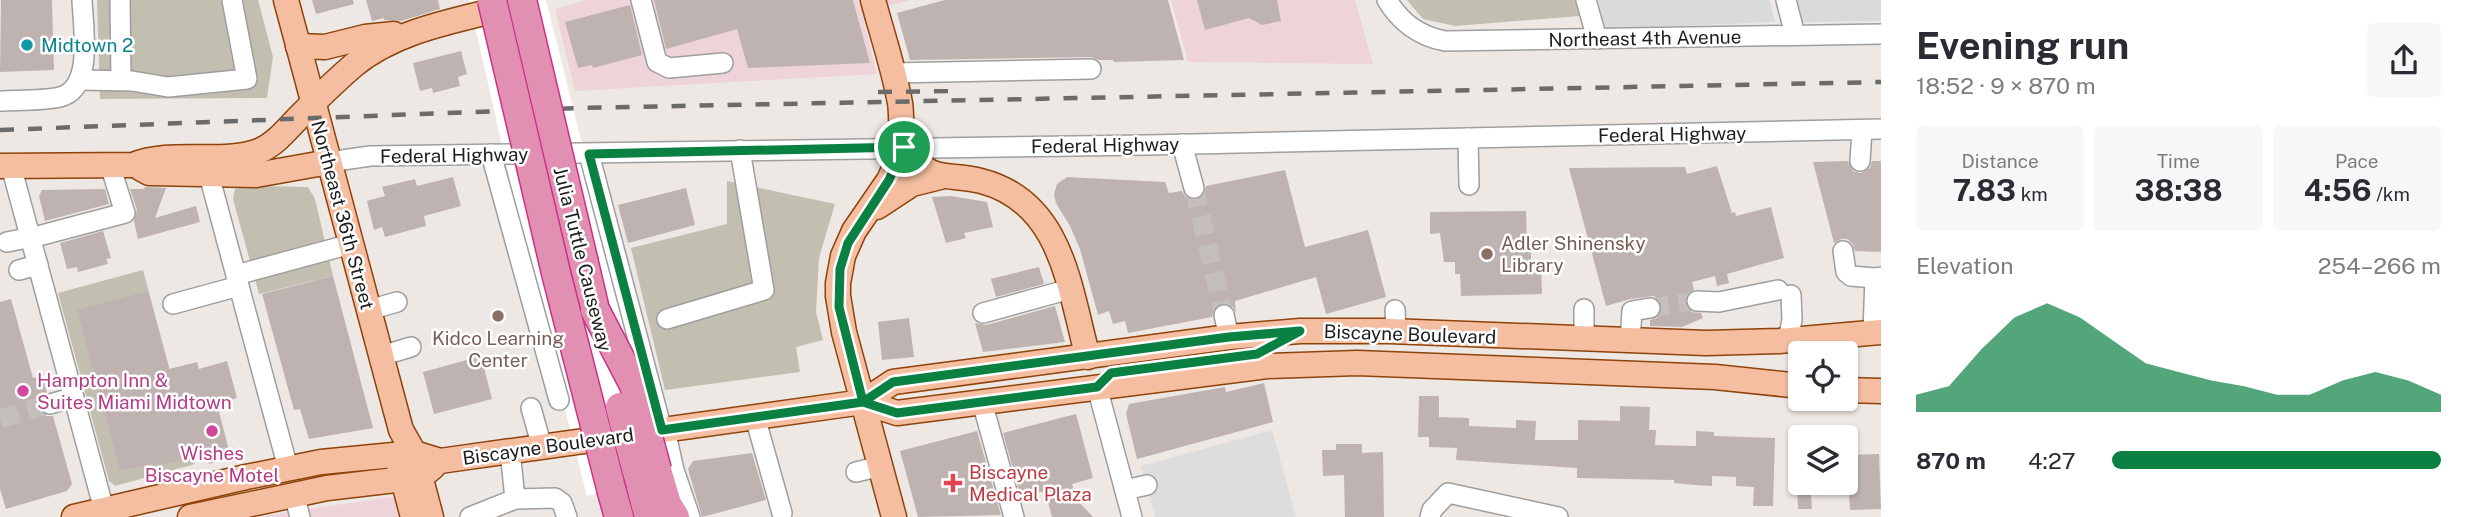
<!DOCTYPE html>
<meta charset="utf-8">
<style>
:root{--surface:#fff;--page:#f7f7f7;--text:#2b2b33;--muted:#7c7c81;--accent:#0b8043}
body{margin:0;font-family:"Public Sans",sans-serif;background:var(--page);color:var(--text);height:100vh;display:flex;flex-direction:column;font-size:26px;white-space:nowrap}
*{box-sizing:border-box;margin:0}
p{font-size:23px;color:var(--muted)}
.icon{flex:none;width:38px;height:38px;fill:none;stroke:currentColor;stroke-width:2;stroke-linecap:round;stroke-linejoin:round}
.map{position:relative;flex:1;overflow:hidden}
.drawer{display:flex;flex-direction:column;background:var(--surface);width:595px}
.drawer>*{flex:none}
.tools{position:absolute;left:1788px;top:341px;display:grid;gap:14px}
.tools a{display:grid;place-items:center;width:70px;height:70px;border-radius:7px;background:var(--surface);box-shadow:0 2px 5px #0004;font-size:35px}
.pin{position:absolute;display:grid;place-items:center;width:60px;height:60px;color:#fff;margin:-30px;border:4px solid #fff;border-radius:50%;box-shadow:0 2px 7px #0007}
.round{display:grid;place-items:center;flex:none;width:74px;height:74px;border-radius:7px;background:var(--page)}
.headline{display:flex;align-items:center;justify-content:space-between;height:119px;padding:0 35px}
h1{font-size:38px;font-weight:700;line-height:52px}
.stats{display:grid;grid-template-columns:repeat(3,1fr);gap:10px;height:119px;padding:7px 35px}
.stats div{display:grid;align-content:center;border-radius:7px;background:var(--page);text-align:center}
.stats b{font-size:30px;font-weight:700}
.stats small{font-size:19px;font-weight:400}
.stats p{font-size:19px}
.chart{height:196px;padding:14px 35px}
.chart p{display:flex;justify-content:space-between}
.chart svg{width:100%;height:126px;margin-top:7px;fill:var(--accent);opacity:.7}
ul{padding:0 35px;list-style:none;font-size:23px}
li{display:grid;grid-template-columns:112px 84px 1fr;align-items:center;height:52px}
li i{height:18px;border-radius:9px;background:var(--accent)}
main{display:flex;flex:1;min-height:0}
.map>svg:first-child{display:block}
</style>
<main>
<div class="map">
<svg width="1881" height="517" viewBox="0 0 1881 517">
<rect width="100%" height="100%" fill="#eee8e4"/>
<g fill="#dbdada">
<path d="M1598 0H1769L1775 22 1606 29Z"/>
<path d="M1797 0H1881V21L1802 22Z"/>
</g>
<g fill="#eed4d8">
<path d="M587 0H910L862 13 877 74 575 91 555 9Z"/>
<path d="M1171 0H1355L1373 64 1188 62Z"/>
<path d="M389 497 399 499 408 517H256Z"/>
</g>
<g fill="#c2beb0">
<path d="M97 0H258L273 57 267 98 100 99Z"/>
<path d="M1407 0H1575L1580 16 1455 26 1423 19Z"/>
<path d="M727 181 835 204 819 258 816 312 823 340 796 347 800 372 665 390 631 248 727 224Z"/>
<path d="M248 186 308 187 315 199 333 276 259 294 233 199 235 189Z"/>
<path d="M143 270 195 464 115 486 109 481 58 293Z"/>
</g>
<path fill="#ddd" d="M1272 430 1296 517H1155L1141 466Z"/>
<path fill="#fff" d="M469 0H546L654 431 628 487 587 496 536 295Z"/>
<g fill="#beb3b0">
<path d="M1 0H52L54 70 0 72Z"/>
<path d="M312 0H353L354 4 316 14Z"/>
<path d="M366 0H438L440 9 401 21 384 20V18L372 21Z"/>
<path d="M654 0H853L870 63 748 68 737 29 666 49Z"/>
<path d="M945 0H1168L1184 60 1114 62 1113 60H1099L1091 57 910 60 897 13Z"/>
<path d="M1197 0H1277L1281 21 1262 25 1249 18 1205 30Z"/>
<path d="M630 5 642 55 593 68 592 65 578 68 565 22Z"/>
<path d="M461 51 467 74 458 77 460 86 433 93 432 88 420 91 413 63Z"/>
<path d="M1848 161 1853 171 1860 173 1870 168 1872 161H1881V252L1855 251 1853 244 1847 239H1841L1834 243 1813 162Z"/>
<path d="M1717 166 1732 213 1735 212 1736 216 1771 207 1784 258 1727 274 1729 283 1717 286 1715 276 1692 282 1694 290 1686 295V306L1691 312 1701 313 1703 318 1682 327 1650 326V320L1657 318 1662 312 1660 301 1654 296 1630 299 1606 306 1569 168 1685 167 1687 174Z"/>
<path d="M1285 170 1305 247 1368 230 1386 297 1326 314 1316 277 1235 301 1236 313 1232 306 1222 303 1215 307 1212 317 1128 333 1125 321 1113 324 1109 311 1098 315 1080 249 1070 226 1056 203 1054 194 1057 184 1067 177 1165 182 1169 193 1182 191 1186 197 1197 200 1203 196 1206 186Z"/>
<path d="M453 177 461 206 424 216 426 226 385 237 382 227 374 230 367 201 385 196 382 187 415 179 417 186Z"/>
<path d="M145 187 166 188 155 218 196 206 200 222 138 239 134 221 137 210 130 189H144Z"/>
<path d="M686 188 695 225 628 243 618 205Z"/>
<path d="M105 189 109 204 45 221 39 196 42 190Z"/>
<path d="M951 196 987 202 993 227 964 233 966 238 946 243 932 197Z"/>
<path d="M1526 211 1527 245H1531V260H1541L1542 294 1461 296 1460 274H1455V262H1444L1440 233 1430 234V212Z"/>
<path d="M103 231 111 258 106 259 108 264 78 272 77 267 67 269 60 243Z"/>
<path d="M1039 267 1044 284 996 297 991 279Z"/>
<path d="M333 276 373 428 309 439 300 409 294 410 262 294Z"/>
<path d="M148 291 169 369 197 362 199 369 227 361 237 398 217 404 231 458 209 464 207 457 120 470 77 310Z"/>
<path d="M11 299 33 378 42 376 47 392 38 400 39 408 46 416H53L72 484 67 491 6 509 0 489V302Z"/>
<path d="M1055 306 1065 342 983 352 975 323 986 325Z"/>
<path d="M909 318 914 357 882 360 878 322Z"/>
<path d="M481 356 492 399 434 414 423 372Z"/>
<path d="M1264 383 1273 422 1137 459 1126 414 1129 404 1225 387 1226 392Z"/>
<path d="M1419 396H1439V417L1469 418V426L1516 428V420L1536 421 1535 440H1578V420L1620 421V406L1650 407 1649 430H1656L1655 445 1696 446V431L1714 432V436L1775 438 1773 506H1753L1754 487 1736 486V477L1712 476V486L1695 485 1674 483V480L1577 478V468L1456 460 1457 448 1429 447V437H1418Z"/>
<path d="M1076 414 1093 478 1072 484 1077 500 1093 517H1052L1045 491 1021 498 1003 433Z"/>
<path d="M977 431 1001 515 918 517 900 451Z"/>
<path d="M1336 444H1362V453L1383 452 1384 517H1345L1344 475 1323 476 1322 450H1336Z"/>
<path d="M752 453 766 500 702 517 688 469 693 461Z"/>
<path d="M1879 454 1881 509 1850 510 1849 494 1811 495 1812 509H1798L1797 483H1849L1848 455Z"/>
</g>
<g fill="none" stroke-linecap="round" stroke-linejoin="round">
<g stroke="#c4bfbc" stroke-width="19" stroke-dasharray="19 10" stroke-linecap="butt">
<path d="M1194 188 1224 315"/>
<path d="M1650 308 1697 301"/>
<path d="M0 419 50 404"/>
</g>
<defs>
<g id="minor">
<path d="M120 0 121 80"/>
<path d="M641 0 657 62 669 68 723 63"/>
<path d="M1387 0C1401 23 1419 36 1445 41L1881 34"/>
<path d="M1586 0 1597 39"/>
<path d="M1786 0 1795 35"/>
<path d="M892 73 1091 69"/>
<path d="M80 80 132 81 168 87 247 79 232 0"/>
<path d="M0 101C19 100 41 101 60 97 94 89 83 27 82 0"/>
<path d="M1468 138 1469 185"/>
<path d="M1182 144 1194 188"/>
<path d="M491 154 559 400"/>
<path d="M589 154 662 430"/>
<path d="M1860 161 1862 130"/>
<path d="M329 162 370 156 1148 145 1881 129"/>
<path d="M11 166 106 517"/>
<path d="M209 175 288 468"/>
<path d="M7 242 42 235 125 213 110 165"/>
<path d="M1843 251 1846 272 1851 276 1875 278"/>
<path d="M19 270 38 265"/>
<path d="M236 275 351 244"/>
<path d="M1697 301 1719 302 1778 290"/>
<path d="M173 304 239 286"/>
<path d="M1584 309V339"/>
<path d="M369 310 397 302"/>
<path d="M1395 310 1396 332"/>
<path d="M983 313 1070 289"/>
<path d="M1224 315 1229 337"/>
<path d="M667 319 764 290 740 150"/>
<path d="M1873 332 1875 278 1881 277"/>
<path d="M1788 340 1792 320 1791 295"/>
<path d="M1630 341 1632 311 1650 308"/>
<path d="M381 356 411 347"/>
<path d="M1097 387 1132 517"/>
<path d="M982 402 1014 517"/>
<path d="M50 404 74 397"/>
<path d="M531 408 542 447"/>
<path d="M755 417 782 513"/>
<path d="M665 430 674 470 690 517"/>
<path d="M856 472 881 466"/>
<path d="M1125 490 1147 485"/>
<path d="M294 494 300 517"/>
<path d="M515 499 555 498 562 503 567 517"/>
<path d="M470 517 515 499 510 451"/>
<path d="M1430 517 1432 510 1448 493 1558 517"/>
</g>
<g id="major">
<path d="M286 0 401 430 414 453 431 517"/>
<path d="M873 0C882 34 894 69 900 103 902 114 900 142 906 150 933 185 946 172 981 181 1063 202 1069 289 1088 357"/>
<path d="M298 46 325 47 365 37 394 34"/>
<path d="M0 166 133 165C172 149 221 165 259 151 276 144 287 129 300 116 317 99 335 81 354 65 398 29 459 20 513 6"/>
<path d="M140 168 149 173 256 175 329 162"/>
<path d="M877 207 912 184 940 177"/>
<path d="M1846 390 1881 391"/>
<path d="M863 402 897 413 1267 366 1357 363 1715 377 1801 386"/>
<path d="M399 464 413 517"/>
<path d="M74 517 246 477 321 462 414 453 440 461 863 402 893 382 1229 337 1300 331H1389L1706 343 1779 341 1881 332"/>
<path d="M190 517 327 488 421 477 433 467"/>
<path d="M894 517 844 332 838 296V283L843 256 854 231 889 180 904 147"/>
</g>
<g id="highway">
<path d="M584 263 595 310"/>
<path d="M657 470 667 504 675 517"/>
<path d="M637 472 649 517"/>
<path d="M612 492 619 517"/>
</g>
</defs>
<use href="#minor" stroke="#9e9e9e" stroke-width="22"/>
<use href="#major" stroke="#8d4309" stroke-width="27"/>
<use href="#highway" stroke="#ce2f89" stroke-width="31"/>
<use href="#minor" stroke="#fff" stroke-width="19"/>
<use href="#major" stroke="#f6bea1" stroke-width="24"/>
<use href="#highway" stroke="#e190b1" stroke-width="28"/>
<g stroke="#6b6b6b" stroke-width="4.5" stroke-dasharray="14 14" stroke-linecap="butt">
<path d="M878 92 958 91"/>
<path d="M0 130 579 108 1881 82"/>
</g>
<defs>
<g id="highway-bridge">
<path d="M492 0 556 273 612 492"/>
<path d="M522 0 584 263"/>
<path d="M595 310 634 385 657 470"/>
<path d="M620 407 637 472"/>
</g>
</defs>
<use href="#highway-bridge" stroke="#ce2f89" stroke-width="31" stroke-linecap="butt"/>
<use href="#highway-bridge" stroke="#e190b1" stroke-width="28"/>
</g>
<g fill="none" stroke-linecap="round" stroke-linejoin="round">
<defs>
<path id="route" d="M904 147 589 154 662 430 863 402 893 382 1229 337 1300 331 1257 354 1111 373 1097 387 897 413 863 402 839 307 840 269 848 243 889 180 904 147"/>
</defs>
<use href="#route" stroke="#fff" stroke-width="14"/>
<use href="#route" stroke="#0b8043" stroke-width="9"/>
</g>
<circle fill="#0f9aa8" stroke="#fff" stroke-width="2.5" cx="27" cy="45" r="7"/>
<g fill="#8d6e63" stroke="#fff" stroke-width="2.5">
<circle cx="1487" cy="254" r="7"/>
<circle cx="498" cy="316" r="7"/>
</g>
<g fill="#d1479c" stroke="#fff" stroke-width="2.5">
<circle cx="23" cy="391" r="7"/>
<circle cx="212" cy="431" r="7"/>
</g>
<path fill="#e0444e" stroke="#fff" stroke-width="2.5" d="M949.5 472.5h7v7h7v7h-7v7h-7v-7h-7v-7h7z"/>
<g text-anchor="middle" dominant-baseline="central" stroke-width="5" stroke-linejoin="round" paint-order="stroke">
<g font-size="19" fill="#1d1d1d" stroke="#fff">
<text transform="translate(1645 38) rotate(-1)">Northeast 4th Avenue</text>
<text transform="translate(1672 134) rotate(-1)">Federal Highway</text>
<text transform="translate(1105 145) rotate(-1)">Federal Highway</text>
<text transform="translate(454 155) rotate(-1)">Federal Highway</text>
<text transform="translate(343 215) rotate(75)">Northeast 36th Street</text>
<text transform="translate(583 259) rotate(76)">Julia Tuttle Causeway</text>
<text transform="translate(1410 334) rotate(2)">Biscayne Boulevard</text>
<text transform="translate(548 446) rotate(-8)">Biscayne Boulevard</text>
</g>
<g font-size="19" fill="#0d838f" stroke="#fff" text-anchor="start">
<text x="41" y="45">Midtown 2</text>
</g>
<g font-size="19" fill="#785e54" stroke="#fff" text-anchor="start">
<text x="1501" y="243">Adler Shinensky<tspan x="1501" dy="22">Library</tspan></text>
<text x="498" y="338" text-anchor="middle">Kidco Learning<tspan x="498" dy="22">Center</tspan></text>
</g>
<g font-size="19" fill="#b23c85" stroke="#fff" text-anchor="start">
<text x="37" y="380">Hampton Inn &amp;<tspan x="37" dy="22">Suites Miami Midtown</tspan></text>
<text x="212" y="453" text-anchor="middle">Wishes<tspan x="212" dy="22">Biscayne Motel</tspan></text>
</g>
<g font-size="19" fill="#be3a42" stroke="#fff" text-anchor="start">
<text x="969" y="472">Biscayne<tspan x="969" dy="22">Medical Plaza</tspan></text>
</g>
</g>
</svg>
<div class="tools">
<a><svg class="icon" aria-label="locate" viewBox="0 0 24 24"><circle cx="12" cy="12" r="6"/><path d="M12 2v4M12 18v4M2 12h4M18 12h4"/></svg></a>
<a><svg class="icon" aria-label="layers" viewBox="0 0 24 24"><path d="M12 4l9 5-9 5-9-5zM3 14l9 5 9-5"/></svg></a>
</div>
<div class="pin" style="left:904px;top:147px;background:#1e9e55"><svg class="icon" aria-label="arrive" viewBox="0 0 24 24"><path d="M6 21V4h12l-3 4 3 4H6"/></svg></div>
</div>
<section class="drawer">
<div class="headline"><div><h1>Evening run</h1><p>18:52 · 9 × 870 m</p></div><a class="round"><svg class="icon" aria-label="share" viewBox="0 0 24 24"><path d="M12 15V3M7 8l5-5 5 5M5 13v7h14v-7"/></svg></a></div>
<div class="stats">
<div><p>Distance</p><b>7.83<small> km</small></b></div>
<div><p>Time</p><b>38:38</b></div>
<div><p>Pace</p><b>4:56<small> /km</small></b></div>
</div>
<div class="chart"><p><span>Elevation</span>254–266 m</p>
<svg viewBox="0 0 160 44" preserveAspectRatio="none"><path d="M0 44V38L10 35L20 22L30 11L40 6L50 11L60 19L70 27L80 30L90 33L100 35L110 38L120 38L130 33L140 30L150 33L160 38V44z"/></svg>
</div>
<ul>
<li><b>870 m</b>4:27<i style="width:100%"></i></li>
</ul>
</section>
</main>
